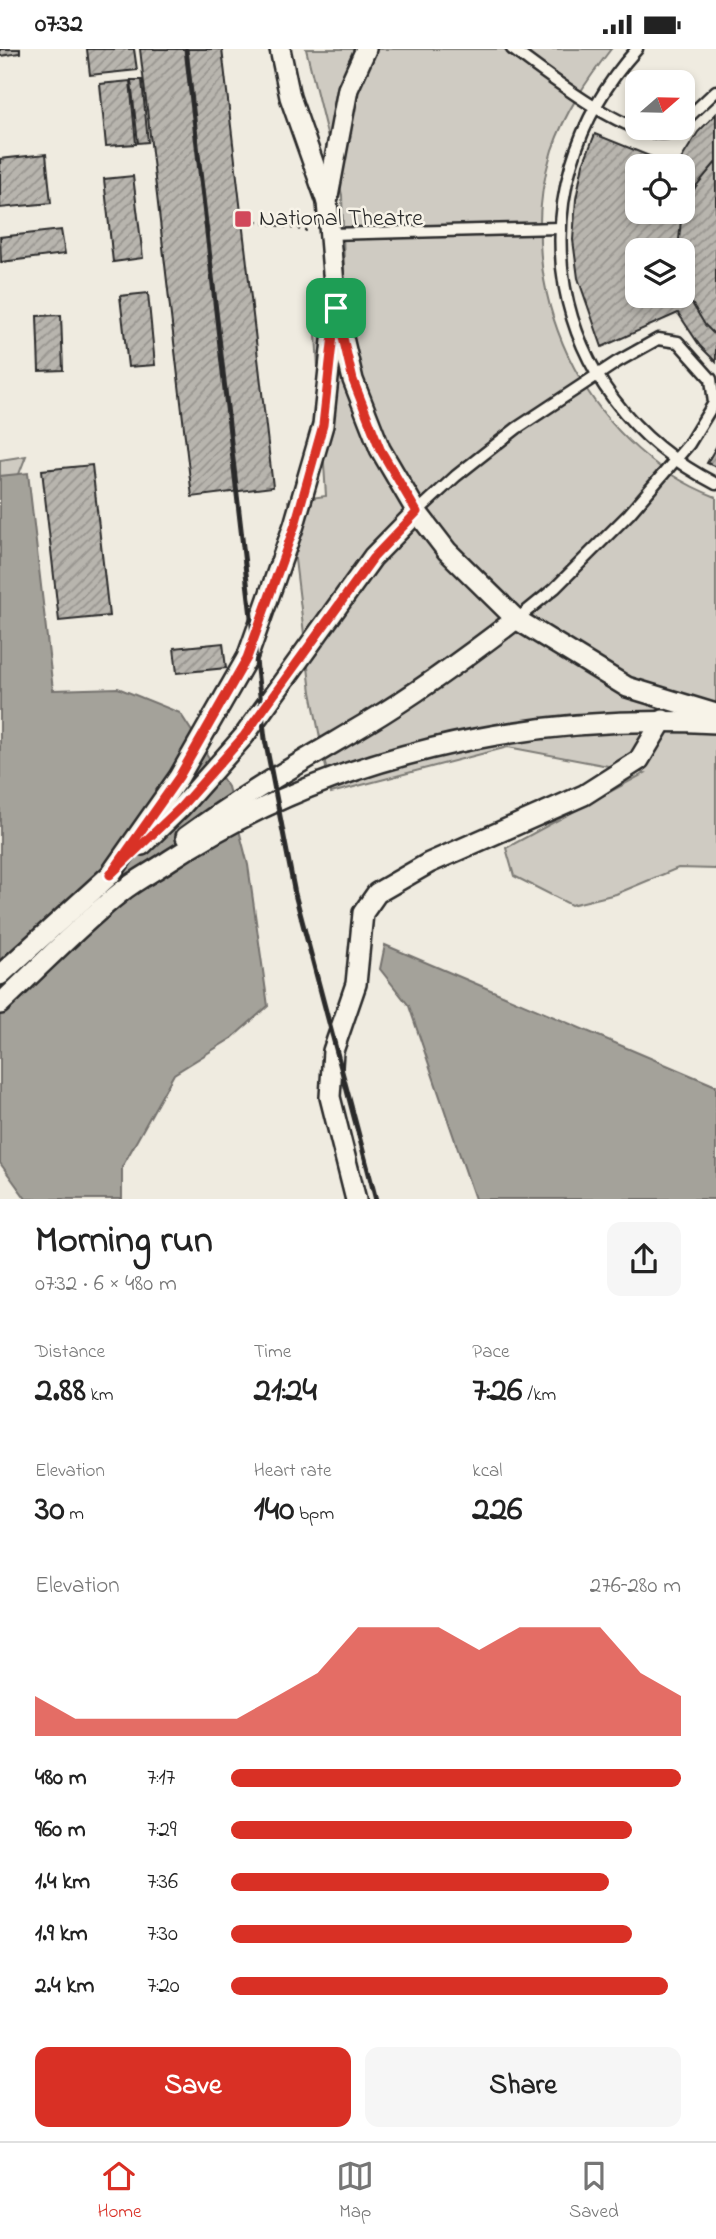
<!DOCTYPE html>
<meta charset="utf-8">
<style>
:root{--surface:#fff;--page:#f6f6f6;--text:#222;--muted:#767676;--line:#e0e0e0;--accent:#d93025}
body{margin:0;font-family:"Indie Flower",sans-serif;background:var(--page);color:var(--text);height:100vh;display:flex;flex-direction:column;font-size:26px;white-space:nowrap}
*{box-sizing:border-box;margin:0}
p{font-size:23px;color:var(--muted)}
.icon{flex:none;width:38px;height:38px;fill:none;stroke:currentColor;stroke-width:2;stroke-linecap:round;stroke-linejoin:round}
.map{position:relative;height:1150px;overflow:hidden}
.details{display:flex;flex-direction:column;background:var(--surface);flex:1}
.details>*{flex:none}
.needle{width:46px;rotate:70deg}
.tools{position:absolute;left:625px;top:21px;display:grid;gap:14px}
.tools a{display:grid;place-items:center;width:70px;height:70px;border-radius:14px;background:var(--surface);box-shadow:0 4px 10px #0003;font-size:35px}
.pin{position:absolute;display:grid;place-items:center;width:60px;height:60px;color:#fff;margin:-30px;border-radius:14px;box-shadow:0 4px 10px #0006}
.round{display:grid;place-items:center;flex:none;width:74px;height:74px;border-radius:14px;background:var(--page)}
.overview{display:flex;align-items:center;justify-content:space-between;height:119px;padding:0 35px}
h1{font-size:38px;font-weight:700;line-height:52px}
.metrics{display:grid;grid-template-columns:repeat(3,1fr);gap:10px;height:119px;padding:7px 35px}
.metrics div{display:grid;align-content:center}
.metrics b{font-size:35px;font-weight:700}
.metrics small{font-size:19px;font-weight:400}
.metrics p{font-size:19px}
.chart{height:196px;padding:14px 35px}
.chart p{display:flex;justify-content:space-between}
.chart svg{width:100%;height:126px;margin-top:7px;fill:var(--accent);opacity:.7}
.cta{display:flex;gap:14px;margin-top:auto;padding:14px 35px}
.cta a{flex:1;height:80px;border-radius:14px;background:var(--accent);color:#fff;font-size:28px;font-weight:700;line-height:80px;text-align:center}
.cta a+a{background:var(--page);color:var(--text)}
ul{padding:0 35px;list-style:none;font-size:23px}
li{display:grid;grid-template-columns:112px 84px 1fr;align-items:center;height:52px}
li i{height:18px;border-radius:9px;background:var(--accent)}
.status{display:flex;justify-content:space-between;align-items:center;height:49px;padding:0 35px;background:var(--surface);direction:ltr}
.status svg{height:19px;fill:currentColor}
.tab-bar{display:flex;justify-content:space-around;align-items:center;height:98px;border-top:2px solid var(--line);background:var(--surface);font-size:19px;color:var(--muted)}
.tab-bar a{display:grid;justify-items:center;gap:4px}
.tab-bar .on{color:var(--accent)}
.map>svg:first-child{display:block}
</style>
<div class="status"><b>07:32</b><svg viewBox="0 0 49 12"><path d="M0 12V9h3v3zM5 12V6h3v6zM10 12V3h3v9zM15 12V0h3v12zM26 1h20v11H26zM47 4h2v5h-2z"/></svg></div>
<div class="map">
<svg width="716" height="1151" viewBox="0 0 716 1151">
<defs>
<pattern id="building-hatch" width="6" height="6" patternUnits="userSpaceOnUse" patternTransform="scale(1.75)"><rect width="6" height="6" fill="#b8b5ae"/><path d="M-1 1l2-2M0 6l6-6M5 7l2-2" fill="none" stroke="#96938e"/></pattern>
</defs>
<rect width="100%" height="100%" fill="#efebe0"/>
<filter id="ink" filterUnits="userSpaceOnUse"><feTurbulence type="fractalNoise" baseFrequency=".0143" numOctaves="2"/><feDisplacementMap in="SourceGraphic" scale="14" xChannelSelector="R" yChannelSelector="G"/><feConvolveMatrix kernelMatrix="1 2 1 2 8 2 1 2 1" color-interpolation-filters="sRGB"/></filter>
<g filter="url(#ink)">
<g fill="#cfcbc2" stroke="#7d7b76" stroke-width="2">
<path d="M306 0H611C587 31 565 63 552 101 509 237 583 397 716 448V820L678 819 616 845 571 856 514 827 506 799 645 724 508 698 331 744 311 643 288 452 326 447 315 270 345 255 342 146Z"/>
<path d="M26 407 0 474V411Z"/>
</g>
<g fill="#a4a29a" stroke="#74726e" stroke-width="2">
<path d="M28 424 53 641 118 639 180 664 228 738 248 816 268 957 232 989 174 1025 122 1118V1150H26L0 1114V427Z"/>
<path d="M385 896 716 1037V1150H475L409 957 380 920Z"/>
</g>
<g fill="url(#building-hatch)" stroke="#2b2b2b" stroke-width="2" fill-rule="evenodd">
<path d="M0 0H20V4L0 7Z"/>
<path d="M87 0H134L137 21 90 26Z"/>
<path d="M140 0H222L273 438 192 448Z"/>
<path d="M131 31H142L148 93 138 94Z"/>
<path d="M130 32 136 95 106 97 100 35Z"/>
<path d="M716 65V313L700 297 678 264 602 298 578 229 573 191 576 150 583 115 595 85 674 117H637V163H682V117H677L698 83ZM637 201H682V247H637Z"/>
<path d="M46 105 51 154 0 159V110Z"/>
<path d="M716 113V287L705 276 686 244 682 232V201H678L681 171 687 153 696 137Z"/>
<path d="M133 127 143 209 113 213 104 130Z"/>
<path d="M61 181 65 205 1 213 0 188Z"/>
<path d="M148 244 155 316 128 318 120 247Z"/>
<path d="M61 266 63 321 39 322 37 267Z"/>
<path d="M716 398V418L707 414Z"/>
<path d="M92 416 109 567 59 572 42 421Z"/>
<path d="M223 594 226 619 177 624 174 599Z"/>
</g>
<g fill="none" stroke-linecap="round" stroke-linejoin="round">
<defs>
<g id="service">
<path d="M512 0C541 20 646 107 678 79"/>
<path d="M637 0C509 141 546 349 716 435"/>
<path d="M682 74 716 42"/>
<path d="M330 185 560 179"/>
<path d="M417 463 456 427 517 379 617 313 658 290 678 293 711 330 714 354 689 395 629 465 555 539 517 570"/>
</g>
<g id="minor">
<path d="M280 0 290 48 327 153"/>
<path d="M366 0 348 40 327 153 336 259 353 331 380 400 417 463 447 502 516 570 627 638 716 665"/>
<path d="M186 788C244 745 305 711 367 674 419 643 468 607 516 570"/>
<path d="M142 796 180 759 244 687 373 508 417 463"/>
<path d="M0 926 110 826 179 728 247 609 294 476 323 376 334 273"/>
<path d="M0 955C40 918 78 877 121 843 136 831 154 822 170 811 330 706 526 664 716 674"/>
<path d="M356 1151 330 1048 333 1002 356 935 363 864 377 844 429 814 584 746 639 711 663 671"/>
</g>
</defs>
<use href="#service" stroke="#2b2b2b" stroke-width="15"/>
<use href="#minor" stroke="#2b2b2b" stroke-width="24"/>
<path stroke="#2b2b2b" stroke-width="3.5" stroke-dasharray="2 5" stroke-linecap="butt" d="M243 170 311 182"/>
<use href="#service" stroke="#f7f3e8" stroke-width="10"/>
<use href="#minor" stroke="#f7f3e8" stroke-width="19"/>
<path stroke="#2b2b2b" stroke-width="5" d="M186 0 265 690 295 845 376 1151"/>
</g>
</g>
<g fill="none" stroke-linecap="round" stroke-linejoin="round" filter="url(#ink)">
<defs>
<path id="route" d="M336 259 353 331 380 400 417 463 373 509 244 687 180 759 110 826 179 728 247 609 295 476 323 376Z"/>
</defs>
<use href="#route" stroke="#fff" stroke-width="14"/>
<use href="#route" stroke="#d93025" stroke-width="9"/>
</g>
<rect fill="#d1495b" stroke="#f7f3e8" stroke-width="2.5" x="234" y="161" width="18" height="18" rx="3.5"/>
<g text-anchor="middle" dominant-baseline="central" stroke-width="5" stroke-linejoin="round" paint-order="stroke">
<g font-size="24" fill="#2b2b2b" stroke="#f7f3e8" text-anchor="start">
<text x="259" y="170">National Theatre</text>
</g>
</g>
</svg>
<div class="tools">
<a><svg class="needle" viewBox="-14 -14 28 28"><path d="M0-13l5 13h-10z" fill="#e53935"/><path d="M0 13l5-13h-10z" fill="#767676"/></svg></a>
<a><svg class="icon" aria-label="locate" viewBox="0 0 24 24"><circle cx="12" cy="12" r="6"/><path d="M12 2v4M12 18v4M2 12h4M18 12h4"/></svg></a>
<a><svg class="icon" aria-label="layers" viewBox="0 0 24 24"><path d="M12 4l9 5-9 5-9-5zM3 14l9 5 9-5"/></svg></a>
</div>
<div class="pin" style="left:336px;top:259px;background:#1e9e55"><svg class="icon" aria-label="arrive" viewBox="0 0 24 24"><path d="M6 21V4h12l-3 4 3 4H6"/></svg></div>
</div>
<section class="details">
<div class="overview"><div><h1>Morning run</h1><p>07:32 · 6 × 480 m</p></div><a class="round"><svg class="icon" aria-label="share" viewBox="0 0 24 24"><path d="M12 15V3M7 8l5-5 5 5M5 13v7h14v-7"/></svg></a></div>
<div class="metrics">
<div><p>Distance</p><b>2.88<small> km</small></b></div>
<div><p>Time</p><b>21:24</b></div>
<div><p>Pace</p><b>7:26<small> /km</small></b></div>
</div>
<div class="metrics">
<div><p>Elevation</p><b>30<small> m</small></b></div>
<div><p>Heart rate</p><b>140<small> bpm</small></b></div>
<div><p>kcal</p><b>226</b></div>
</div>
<div class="chart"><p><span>Elevation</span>276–280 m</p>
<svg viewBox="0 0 160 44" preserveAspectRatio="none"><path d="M0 44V30L10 38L20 38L30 38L40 38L50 38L60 30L70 22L80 6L90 6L100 6L110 14L120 6L130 6L140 6L150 22L160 30V44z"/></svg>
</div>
<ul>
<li><b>480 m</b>7:17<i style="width:100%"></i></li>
<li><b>960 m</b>7:29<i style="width:89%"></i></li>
<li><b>1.4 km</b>7:36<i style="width:84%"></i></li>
<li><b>1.9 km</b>7:30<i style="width:89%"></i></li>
<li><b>2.4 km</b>7:20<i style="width:97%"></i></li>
</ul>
<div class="cta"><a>Save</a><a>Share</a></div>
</section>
<nav class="tab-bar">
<a class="on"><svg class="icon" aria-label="home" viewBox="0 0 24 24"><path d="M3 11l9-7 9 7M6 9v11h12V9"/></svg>Home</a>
<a><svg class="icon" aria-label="map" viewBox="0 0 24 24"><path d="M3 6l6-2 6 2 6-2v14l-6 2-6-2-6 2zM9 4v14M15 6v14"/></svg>Map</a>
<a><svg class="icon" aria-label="saved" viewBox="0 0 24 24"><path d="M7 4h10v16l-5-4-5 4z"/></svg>Saved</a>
</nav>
